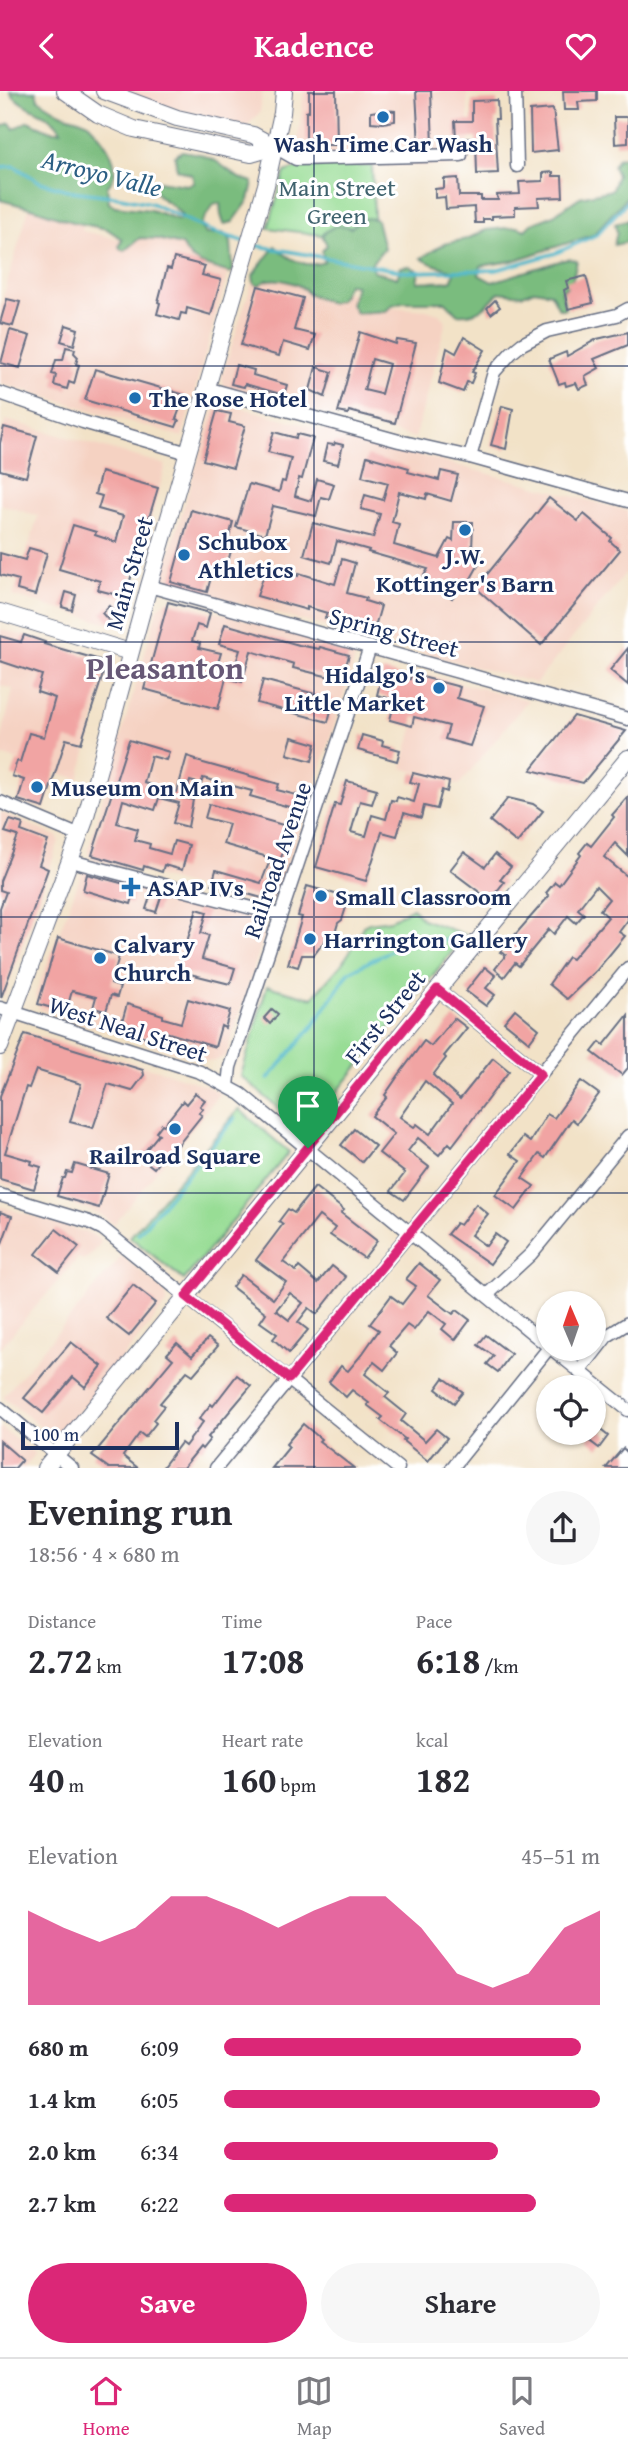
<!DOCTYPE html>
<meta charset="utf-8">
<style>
:root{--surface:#fff;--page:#f7f7f7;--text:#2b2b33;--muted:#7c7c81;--line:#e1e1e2;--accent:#db2777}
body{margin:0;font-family:"Gentium Book Plus",serif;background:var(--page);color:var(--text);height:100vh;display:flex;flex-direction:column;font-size:26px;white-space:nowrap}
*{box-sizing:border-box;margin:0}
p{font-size:23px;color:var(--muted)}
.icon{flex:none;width:38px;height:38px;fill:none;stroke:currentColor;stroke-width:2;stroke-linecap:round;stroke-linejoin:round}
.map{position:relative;height:1377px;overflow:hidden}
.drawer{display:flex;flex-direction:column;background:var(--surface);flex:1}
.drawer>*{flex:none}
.needle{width:46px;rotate:358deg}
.fabs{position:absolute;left:536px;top:1200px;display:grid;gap:14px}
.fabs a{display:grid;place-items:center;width:70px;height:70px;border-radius:50%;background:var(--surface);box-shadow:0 2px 5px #0004;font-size:35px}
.scale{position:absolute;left:21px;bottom:18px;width:158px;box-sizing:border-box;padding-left:7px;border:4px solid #1b2f5e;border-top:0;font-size:19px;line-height:24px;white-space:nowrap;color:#1b2f5e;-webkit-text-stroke:5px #fff;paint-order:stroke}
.pin{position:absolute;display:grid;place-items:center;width:60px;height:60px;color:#fff;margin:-72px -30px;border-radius:50% 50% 50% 0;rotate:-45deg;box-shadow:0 0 7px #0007}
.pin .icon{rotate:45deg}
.round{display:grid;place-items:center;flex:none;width:74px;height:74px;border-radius:37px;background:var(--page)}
.overview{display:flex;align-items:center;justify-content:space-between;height:119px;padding:0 28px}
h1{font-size:38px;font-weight:700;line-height:52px}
.metrics{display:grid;grid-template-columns:repeat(3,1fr);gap:10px;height:119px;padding:7px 28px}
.metrics div{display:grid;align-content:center}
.metrics b{font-size:35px;font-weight:700}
.metrics small{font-size:19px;font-weight:400}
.metrics p{font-size:19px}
.chart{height:196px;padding:14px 28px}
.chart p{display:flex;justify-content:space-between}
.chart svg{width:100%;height:126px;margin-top:7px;fill:var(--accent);opacity:.7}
.cta{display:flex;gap:14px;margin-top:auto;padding:14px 28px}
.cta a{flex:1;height:80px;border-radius:42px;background:var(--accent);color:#fff;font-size:28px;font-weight:700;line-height:80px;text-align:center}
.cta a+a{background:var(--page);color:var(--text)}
ul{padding:0 28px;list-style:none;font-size:23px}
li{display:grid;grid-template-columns:112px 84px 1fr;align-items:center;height:52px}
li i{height:18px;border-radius:9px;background:var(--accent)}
header{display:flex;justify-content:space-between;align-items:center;height:91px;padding:0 28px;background:var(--accent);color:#fff;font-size:32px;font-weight:700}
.dock{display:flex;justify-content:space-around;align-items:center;height:98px;border-top:2px solid var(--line);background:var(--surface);font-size:19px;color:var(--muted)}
.dock a{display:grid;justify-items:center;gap:4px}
.dock .current{color:var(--accent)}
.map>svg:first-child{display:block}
</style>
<header><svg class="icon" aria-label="back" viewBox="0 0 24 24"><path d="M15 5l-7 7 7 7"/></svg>Kadence<svg class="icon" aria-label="heart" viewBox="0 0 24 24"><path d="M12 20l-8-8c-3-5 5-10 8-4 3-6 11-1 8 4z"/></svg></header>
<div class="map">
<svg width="628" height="1377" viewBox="0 0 628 1377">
<rect width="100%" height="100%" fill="#fff"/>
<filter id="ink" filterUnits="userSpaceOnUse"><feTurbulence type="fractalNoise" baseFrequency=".0143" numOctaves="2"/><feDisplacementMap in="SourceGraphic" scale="14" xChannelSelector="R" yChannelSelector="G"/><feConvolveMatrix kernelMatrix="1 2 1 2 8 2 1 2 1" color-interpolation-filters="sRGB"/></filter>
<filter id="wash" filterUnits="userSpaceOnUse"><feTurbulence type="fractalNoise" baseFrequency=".00686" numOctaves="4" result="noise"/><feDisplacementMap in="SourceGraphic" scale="28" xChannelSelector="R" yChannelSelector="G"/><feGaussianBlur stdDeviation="1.57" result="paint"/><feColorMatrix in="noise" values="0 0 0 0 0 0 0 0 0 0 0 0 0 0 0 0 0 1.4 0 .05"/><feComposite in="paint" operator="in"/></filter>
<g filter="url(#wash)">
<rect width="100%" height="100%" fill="#f2e2c7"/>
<g fill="#f5d2c2">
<path d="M115 0H262L260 21 247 35 122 4Z"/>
<path d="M304 0H467L470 75H355L290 78 300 56 298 52Z"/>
<path d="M29 117 83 135 82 140 132 151 135 141 231 171 182 346 0 292V217Z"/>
<path d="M255 182 367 206 375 215 426 219 439 223 446 230 415 347 224 296 222 285Z"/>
<path d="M224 312 628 420V479L536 592 169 494 162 488 163 483 213 321Z"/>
<path d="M6 329 166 374 120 536 13 505 38 425 0 413V349Z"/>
<path d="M170 508 353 559 356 564 318 687 276 806 259 814 92 767 89 764 88 759 158 517Z"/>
<path d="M0 538 110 570 79 688 0 664V653L13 598 0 594Z"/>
<path d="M428 584 528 609 459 694 402 677Z"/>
<path d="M0 721 58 746 59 750 5 904 0 902Z"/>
<path d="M83 779 256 826 264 844 226 965 215 970H207L40 919 35 904Z"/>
<path d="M23 940 165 981 207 995 220 1002 114 1133 97 1122 81 1116 0 1092V990Z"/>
<path d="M0 1115 91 1143 102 1150 90 1165 83 1169 78 1167 0 1257Z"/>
<path d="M122 1165 166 1202 167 1212 60 1344H51L3 1306Z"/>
<path d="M0 1336 35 1363 24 1377H0Z"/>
</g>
<g fill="#98dd95" stroke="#5a867a" stroke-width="2">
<path d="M326 75H372L375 151 268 137 285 81 300 76Z"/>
<path d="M413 817 422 828 466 844 305 1040 241 985 267 895 312 907 341 874 355 853 363 835 369 832 391 829Z"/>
<path d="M239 1018 289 1061 184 1189 130 1146Z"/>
</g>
<g fill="#7abc7e" stroke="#4a766e" stroke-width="2">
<path d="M10 0H36L38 8C46 13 54 19 63 23 71 27 82 27 89 33 105 49 126 77 107 96L109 112 115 115 151 119 179 129 183 127C176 112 158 110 153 96L159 90 186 94 194 92 192 84 177 78 175 65 182 60 200 63 216 70 239 87 253 91 249 109 233 131 224 133 221 124 220 112 214 113 202 131V137L206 143 223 142 231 151 233 180 230 182 201 173 191 167 181 154 158 148 140 147 125 159H121L119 155 122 148 107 138 73 131 35 118 0 109V36L10 32 14 38 28 30 51 40H61C52 19 21 20 10 0Z"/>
<path d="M628 65V105L593 144 512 170 481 175 479 184 492 191 560 170 569 168 577 170 572 191 562 200 565 218H559L551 202 534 199 523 204 499 201C486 216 478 225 457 223L446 211H402L392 214 386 220 356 222 351 213 356 194 348 193 340 209 330 212 308 203C303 193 281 187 269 189 267 189 260 193 258 195L254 192 253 184 275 155C288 168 306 178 324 171L322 160 327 154 322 144C331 135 339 132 351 137 360 128 365 125 377 129L384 157 371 173 374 180 397 187 401 176 409 175 419 180 417 191C429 189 442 193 452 189L454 180C443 176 430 174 421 167L444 153 467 148 486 139 518 136 525 139 531 133 552 125 580 106 612 99 617 84 613 75 618 67Z"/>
<path d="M628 129V151L614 154 617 141 615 133Z"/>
</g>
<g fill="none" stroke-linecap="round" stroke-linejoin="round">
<g stroke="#4db7cb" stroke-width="3.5">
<path d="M0 76 14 75 40 91 71 100 120 106 151 112 211 140 246 151"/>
<path d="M253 154 407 181 496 179 556 162 596 144 628 110"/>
<path d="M268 988 313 935 349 881 401 854 452 848"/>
<path d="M138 1143 235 1027"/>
</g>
</g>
<g id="blocks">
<g fill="#f1a4a3" fill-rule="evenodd">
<path d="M309 0H336L337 54H324V58H312V50H306V21L309 20Z"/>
<path d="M416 0H431L433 56H419Z"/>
<path d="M563 0H597V10L578 11 579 19H564Z"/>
<path d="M497 9 498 28H495L498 82 477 83 476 47 456 48 455 30H472V10Z"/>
<path d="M553 18 558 59 531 62 530 20Z"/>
<path d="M383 19 395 20V30L383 32 371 31V21Z"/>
<path d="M614 26H628V52L615 53Z"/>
<path d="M553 81V85H562L563 106 538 107 539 115 515 116V124L492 125V128H483V132H475L474 116 446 118 445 106 435 107V98L444 97V88L458 87 459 105H481V109H498L497 104 520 103 519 91 543 90V82Z"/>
<path d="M174 167 205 175 202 184 221 189 211 224 187 217 186 223 181 222 179 229 157 223 160 212 158 211 167 177 171 178Z"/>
<path d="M586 185 593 212 568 218 564 199 568 197 566 190Z"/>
<path d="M258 195 303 207 294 239 315 244 310 259 283 251 279 265 241 254Z"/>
<path d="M7 208 20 211 13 235 0 232Z"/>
<path d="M495 209 500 216 491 223 487 217Z"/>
<path d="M66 234 78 238 74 254 61 250Z"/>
<path d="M10 239 30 245 20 277 1 272Z"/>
<path d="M360 241 396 253 397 249 416 252 395 332 349 320 348 323 338 321ZM372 268 389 273 381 303 364 299Z"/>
<path d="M628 241V254L594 268 599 277 585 285 588 294 579 298 576 292 566 295 565 291 559 293 549 268 566 261 567 265 597 248Z"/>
<path d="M464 246 485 259 472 281 475 282 471 292 467 291 463 301 439 292 447 257 456 262Z"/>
<path d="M66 256 75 258 74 262 78 266 76 273 79 274 74 293 69 291 67 298 54 294 56 284 52 283 56 269H63Z"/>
<path d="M236 274 254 279 253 284 287 294 284 304 245 293 244 296 231 293Z"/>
<path d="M316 276 332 281 325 306 310 299Z"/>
<path d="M95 278 185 304 176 328 179 329 176 336 85 309Z"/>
<path d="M502 315 513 318 506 358 491 354Z"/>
<path d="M217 320 231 323 229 331 245 335 233 377 203 369Z"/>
<path d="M4 336 37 345 26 386 0 379V352Z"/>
<path d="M274 341 296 347 297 343 313 347 302 388 299 387 295 405 311 410 317 388 334 393 329 408 321 406 316 425 273 415 265 444 236 436 249 393 279 401 282 390 285 391 291 367 268 361Z"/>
<path d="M335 352 343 354 338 373 323 370 327 353 334 354Z"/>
<path d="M367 365 409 377 408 381 439 389 441 380 458 384 451 410 427 403 426 408 399 401 392 431 399 433 394 454 439 467 449 448 453 450 454 431H473L472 460 483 466 469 491 466 489 452 507 423 486 428 478 368 461 369 459 337 450 331 472 304 464 313 432 373 447 380 423 361 418 365 404 383 409 388 392 362 385Z"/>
<path d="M101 381 158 397 125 506 98 499 100 490 59 478 73 434 96 441 95 444 116 451 123 425 98 418 102 405 95 403Z"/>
<path d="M549 407 578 430 584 423 612 447 610 450 620 459 541 554 476 497Z"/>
<path d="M191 419 233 431 227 455 232 456 225 482 213 479 207 501 171 491Z"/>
<path d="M29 457 47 462 35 504 17 499 19 489 0 484V462L25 469Z"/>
<path d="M342 468 355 472 347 502 366 507 365 510 381 515 374 539 339 529 338 531 325 527 327 522 307 516V519L257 505 265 480 286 486 287 482 298 485 299 482 335 493Z"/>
<path d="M66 501 76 504 72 519 62 516Z"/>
<path d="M168 511 210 522 206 537 197 534 192 550 200 552 199 557 221 562 218 572 235 575 240 559 219 553 225 533 299 554 319 558 320 556 349 564 342 589 293 577 294 573 251 560 242 591 226 587 218 618 144 598Z"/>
<path d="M109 515 118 524 110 531 102 522Z"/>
<path d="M24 544 45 551 44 553 107 571 81 652 66 648 44 717 18 709 24 689 12 685 17 670 20 671 29 642 44 646 55 607 37 601 42 584 0 570V545L21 551Z"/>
<path d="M628 557V594L610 579Z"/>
<path d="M383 580 410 588 411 583 460 596 457 607 484 615 470 655 445 648 449 635 414 626 412 635 390 629 395 609 377 604Z"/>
<path d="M263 589 334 608 328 631 257 612Z"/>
<path d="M574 625 626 640 583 692 531 679Z"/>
<path d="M362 644 383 650 382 654 400 659 397 670 358 659Z"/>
<path d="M292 646 316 653 312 670 287 663Z"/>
<path d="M129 649 169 661 166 669 151 665 144 692 177 701 187 665 196 668V670L279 693 277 699 304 706 300 719 250 705 252 700 203 687 201 693 190 690 185 707 193 709 188 736 173 732 179 712 159 707 155 719 123 709 117 732 138 738 135 749 150 753 149 757 170 763 174 750 189 754 182 779 164 774 162 781 144 775 143 779 92 764Z"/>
<path d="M413 682 449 691 447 701 442 699 437 718 424 715 421 727 404 722 397 745 382 741 366 790 316 776 335 713 340 714 347 690 377 698 372 713 360 710 351 741 366 745 372 724 386 728 391 709 396 710 397 706 414 711 419 693 410 691Z"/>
<path d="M628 706V765L615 752 604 766 628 786V829L619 841 625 845 597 879 567 908 549 893 568 866 572 868 608 826 600 819 609 808 596 795 578 818 584 823 576 832 568 825 554 843 549 838 519 875 515 872 504 886 495 878 506 864 500 861 549 805 546 802 555 791 559 794 581 764 579 762 587 752 591 755 614 726 612 724Z"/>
<path d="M508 707 533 713 543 720 517 752 490 730Z"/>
<path d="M209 713 290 736 269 809 212 793 216 779 261 792 271 767 223 753 229 733 205 727Z"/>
<path d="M10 729 23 733 21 740 48 750 39 774 48 778 1 907 0 817 6 801 0 799V790L18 745 5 741Z"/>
<path d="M464 761 485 776 495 763 511 776 500 789 504 791 490 809 450 779Z"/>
<path d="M87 783 136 796 131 813 83 799Z"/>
<path d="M307 795 349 807 342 829 338 832 335 842 326 848 314 864H302L298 876 288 873 302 826 298 825Z"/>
<path d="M152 800 162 803 156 821 146 818Z"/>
<path d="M197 818 207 821 201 842 209 844 202 868 235 877 230 893 178 880Z"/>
<path d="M58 847 119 865 111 893 120 896 117 906 111 904 106 920 93 917 96 906 72 900 66 921 38 913Z"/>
<path d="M485 876 496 885 486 897 495 904 486 915 466 900Z"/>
<path d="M188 908 230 920 225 937 221 935 215 956 159 939 156 949 120 938 127 913 163 924V927L181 932Z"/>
<path d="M272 918 278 923 270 933 264 927Z"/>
<path d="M515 918 539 938 529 951 504 931Z"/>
<path d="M628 924V977L622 984 592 961 600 951 604 954Z"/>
<path d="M454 927 467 937 444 965 446 967 433 984 460 1008 493 967 509 980 452 1055 449 1052 439 1064 418 1047 408 1060 429 1076 404 1109 391 1100 405 1082 379 1062 394 1043 372 1025 387 1006 385 1004 398 985 424 950 431 955ZM425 990 452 1013 430 1043 417 1033 414 1036 400 1026Z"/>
<path d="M25 943 143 979 144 984 132 1000 108 993 93 1037 70 1031 81 993 36 979 29 997 26 996 5 1062 32 1070 31 1073 41 1076 34 1098 0 1088V1005Z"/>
<path d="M581 990 599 1003 577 1032 572 1028 545 1067 539 1063 522 1087 534 1095 516 1119 495 1104 520 1070 510 1063 523 1046 530 1051 547 1023 554 1027Z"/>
<path d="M195 1002 205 1009 200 1015 203 1018 199 1022 202 1024 166 1069 162 1067 154 1077 140 1066 159 1043 156 1041 162 1033 164 1034 183 1010 186 1013Z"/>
<path d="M354 1038 375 1055 362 1071 341 1054Z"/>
<path d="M75 1073 109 1083 99 1117 57 1105 63 1087H65L67 1081 72 1082Z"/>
<path d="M315 1096 344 1119 341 1122 377 1150 364 1167 330 1144 335 1137 319 1125 283 1171 296 1180 299 1176 318 1192 332 1175 346 1186 317 1223 309 1217 298 1231 308 1239 289 1262 273 1248 277 1243 260 1231 266 1222 232 1196 241 1184 273 1208 286 1191 256 1169 283 1133 279 1130 288 1118 294 1122ZM290 1202 303 1212 289 1229 276 1219Z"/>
<path d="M476 1113 488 1123 471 1144 486 1155 495 1143 506 1151 490 1173 447 1143 456 1132 460 1134Z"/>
<path d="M0 1121 12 1125 1 1155H0Z"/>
<path d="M56 1138 79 1156 59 1181 36 1163Z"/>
<path d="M419 1172 440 1189 428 1204 453 1223 457 1219 470 1229 455 1249 442 1238 446 1233 429 1220 414 1239 407 1234 389 1255 397 1262 384 1279 374 1271 365 1283 389 1302 385 1306 406 1323 401 1330 425 1350 436 1338 447 1347 428 1370 403 1350 405 1348 380 1329 383 1326 367 1314 369 1312 352 1299 346 1306 329 1291 341 1275 348 1280 363 1262 379 1239 370 1233 391 1205 402 1213 416 1195 406 1188Z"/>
<path d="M133 1194 156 1212 129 1245 106 1227Z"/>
<path d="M486 1244 511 1263 498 1281 487 1273 494 1265 478 1254Z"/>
<path d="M208 1247 218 1255 193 1284 187 1280 160 1312 164 1315 153 1329 156 1332 145 1346 140 1342 123 1365 138 1377H109L92 1365 173 1268 167 1263 177 1252 192 1265Z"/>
<path d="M71 1251 102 1275 85 1296 73 1286 43 1322 24 1307Z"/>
<path d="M237 1284 251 1295 208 1346 210 1348 202 1358 200 1356 183 1377H162L181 1352 185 1355 203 1331 199 1328 211 1313 213 1315Z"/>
<path d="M444 1287 463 1301 454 1312 436 1298Z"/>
<path d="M303 1333 321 1348 319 1350 354 1377H272L289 1356 286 1353Z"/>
<path d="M597 1336 608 1345 599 1357 587 1348Z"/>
<path d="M0 1350 22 1369 15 1377H0Z"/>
<path d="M623 1357 628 1362V1377H606Z"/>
</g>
</g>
</g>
<g filter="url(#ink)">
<use href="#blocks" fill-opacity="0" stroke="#666e83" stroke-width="2"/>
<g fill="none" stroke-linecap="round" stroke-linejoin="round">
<defs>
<g id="street">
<path d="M515 0 517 75"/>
<path d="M275 56 296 68 461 64"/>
<path d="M206 297 399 350 470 366 628 410"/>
<path d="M0 302 83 331 188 362"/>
<path d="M470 366 494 281 511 262 522 253 547 240 617 224 628 218"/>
<path d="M149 495 628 628"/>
<path d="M0 711 80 745"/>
<path d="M71 770 279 824"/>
<path d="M437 898 541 983"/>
<path d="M0 917 200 981 241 1003 548 1255"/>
<path d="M228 995 230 976 370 556"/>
<path d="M0 1104 89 1131 103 1138 398 1377"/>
<path d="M487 1204 531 1163 628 1045"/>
<path d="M552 1258 628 1319"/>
<path d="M579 1281 607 1245 628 1232"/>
<path d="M0 1317 72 1377"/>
<path d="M216 1377 628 877"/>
<path d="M452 1377 548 1258"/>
</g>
<g id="secondary">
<path d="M65 0 98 23 134 38 251 63 275 56"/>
<path d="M104 0 177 27 253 44 275 56"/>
<path d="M0 521 130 561"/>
<path d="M0 956 84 732 149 495 266 94 282 22 284 0"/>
<path d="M45 1377 628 667"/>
</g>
</defs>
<use href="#street" stroke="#666e83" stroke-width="15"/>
<use href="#secondary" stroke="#666e83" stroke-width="18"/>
<use href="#street" stroke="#fff" stroke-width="12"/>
<use href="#secondary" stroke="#fff" stroke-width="16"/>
</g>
</g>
<g fill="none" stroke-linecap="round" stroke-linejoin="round" filter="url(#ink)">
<defs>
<path id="route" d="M437 898 541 983 289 1288 186 1205Z"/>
</defs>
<use href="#route" stroke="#fff" stroke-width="14"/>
<use href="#route" stroke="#db2777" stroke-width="9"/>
</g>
<path fill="none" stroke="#1b2f5e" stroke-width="2" stroke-opacity="0.55" d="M314 0V1377M0 275H628M0 551H628M0 826H628M0 1102H628"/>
<g fill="#1f6fb2" stroke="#fff" stroke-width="2.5">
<circle cx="383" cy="26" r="7"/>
<circle cx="135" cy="307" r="7"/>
<circle cx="465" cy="439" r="7"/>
<circle cx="184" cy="464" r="7"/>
<circle cx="439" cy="597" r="7"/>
<circle cx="37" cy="696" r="7"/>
<path d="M127.5 785.5h7v7h7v7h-7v7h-7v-7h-7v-7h7z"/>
<circle cx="321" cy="805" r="7"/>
<circle cx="310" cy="848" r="7"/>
<circle cx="100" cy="867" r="7"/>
<circle cx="175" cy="1038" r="7"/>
</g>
<g text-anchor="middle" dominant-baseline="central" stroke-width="6" stroke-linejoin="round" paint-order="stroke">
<g font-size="24" font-weight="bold" fill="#1b2f5e" stroke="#fff" text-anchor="start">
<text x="383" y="52" text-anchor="middle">Wash Time Car Wash</text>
<text x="149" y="307">The Rose Hotel</text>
<text x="198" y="450">Schubox<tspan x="198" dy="28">Athletics</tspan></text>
<text x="465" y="464" text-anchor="middle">J.W.<tspan x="465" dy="28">Kottinger's Barn</tspan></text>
<text x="425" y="583" text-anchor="end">Hidalgo's<tspan x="425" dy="28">Little Market</tspan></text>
<text x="51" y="696">Museum on Main</text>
<text x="147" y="796">ASAP IVs</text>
<text x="335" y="805">Small Classroom</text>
<text x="324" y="848">Harrington Gallery</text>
<text x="114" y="853">Calvary<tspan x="114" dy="28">Church</tspan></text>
<text x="175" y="1064" text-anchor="middle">Railroad Square</text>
</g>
<g font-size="24" fill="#40636e" stroke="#fff">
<text x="337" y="96">Main Street<tspan x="337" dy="28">Green</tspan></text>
</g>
<g font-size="24" fill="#1b2f5e" stroke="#fff">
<text transform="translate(129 482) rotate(-74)">Main Street</text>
<text transform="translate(394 541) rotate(15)">Spring Street</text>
<text transform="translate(277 769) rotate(-71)">Railroad Avenue</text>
<text transform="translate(385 926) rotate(-51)">First Street</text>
<text transform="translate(128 938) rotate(18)">West Neal Street</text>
</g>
<g font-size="26" font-style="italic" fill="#2c5f84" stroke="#fff">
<text transform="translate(102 82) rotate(14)">Arroyo Valle</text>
</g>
<g font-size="32" font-weight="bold" fill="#665876" stroke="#fff">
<text x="165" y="576">Pleasanton</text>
</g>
</g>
</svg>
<div class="fabs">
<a><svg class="needle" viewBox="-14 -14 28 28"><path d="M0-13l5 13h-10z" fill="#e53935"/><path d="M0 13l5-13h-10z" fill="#7c7c81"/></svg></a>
<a><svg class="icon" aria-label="locate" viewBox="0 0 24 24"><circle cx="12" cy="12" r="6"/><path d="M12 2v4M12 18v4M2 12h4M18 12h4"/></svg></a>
</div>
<div class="scale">100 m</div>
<div class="pin" style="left:308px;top:1057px;background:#1e9e55"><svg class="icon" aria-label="arrive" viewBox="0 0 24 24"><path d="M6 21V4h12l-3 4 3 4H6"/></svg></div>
</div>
<section class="drawer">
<div class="overview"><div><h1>Evening run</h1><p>18:56 · 4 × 680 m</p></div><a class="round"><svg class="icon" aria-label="share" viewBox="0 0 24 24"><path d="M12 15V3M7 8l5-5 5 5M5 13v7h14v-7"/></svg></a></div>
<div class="metrics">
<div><p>Distance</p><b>2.72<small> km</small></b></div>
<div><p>Time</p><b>17:08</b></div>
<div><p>Pace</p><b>6:18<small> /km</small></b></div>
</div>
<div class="metrics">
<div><p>Elevation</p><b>40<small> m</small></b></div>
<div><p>Heart rate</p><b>160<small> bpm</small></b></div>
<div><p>kcal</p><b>182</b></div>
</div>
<div class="chart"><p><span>Elevation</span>45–51 m</p>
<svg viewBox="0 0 160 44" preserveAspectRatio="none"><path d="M0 44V11L10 17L20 22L30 17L40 6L50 6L60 11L70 17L80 11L90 6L100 6L110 17L120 33L130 38L140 33L150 17L160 11V44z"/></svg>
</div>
<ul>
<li><b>680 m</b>6:09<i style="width:95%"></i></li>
<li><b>1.4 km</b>6:05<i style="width:100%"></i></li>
<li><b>2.0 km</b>6:34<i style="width:73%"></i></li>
<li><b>2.7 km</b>6:22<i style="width:83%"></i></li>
</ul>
<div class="cta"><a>Save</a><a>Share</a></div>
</section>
<nav class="dock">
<a class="current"><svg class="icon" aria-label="home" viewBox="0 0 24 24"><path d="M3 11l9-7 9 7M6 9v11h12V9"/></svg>Home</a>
<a><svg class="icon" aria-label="map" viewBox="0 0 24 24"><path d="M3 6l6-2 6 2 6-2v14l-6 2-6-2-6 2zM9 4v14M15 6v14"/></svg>Map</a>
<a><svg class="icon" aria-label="saved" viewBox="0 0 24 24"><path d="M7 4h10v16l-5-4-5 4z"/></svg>Saved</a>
</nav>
